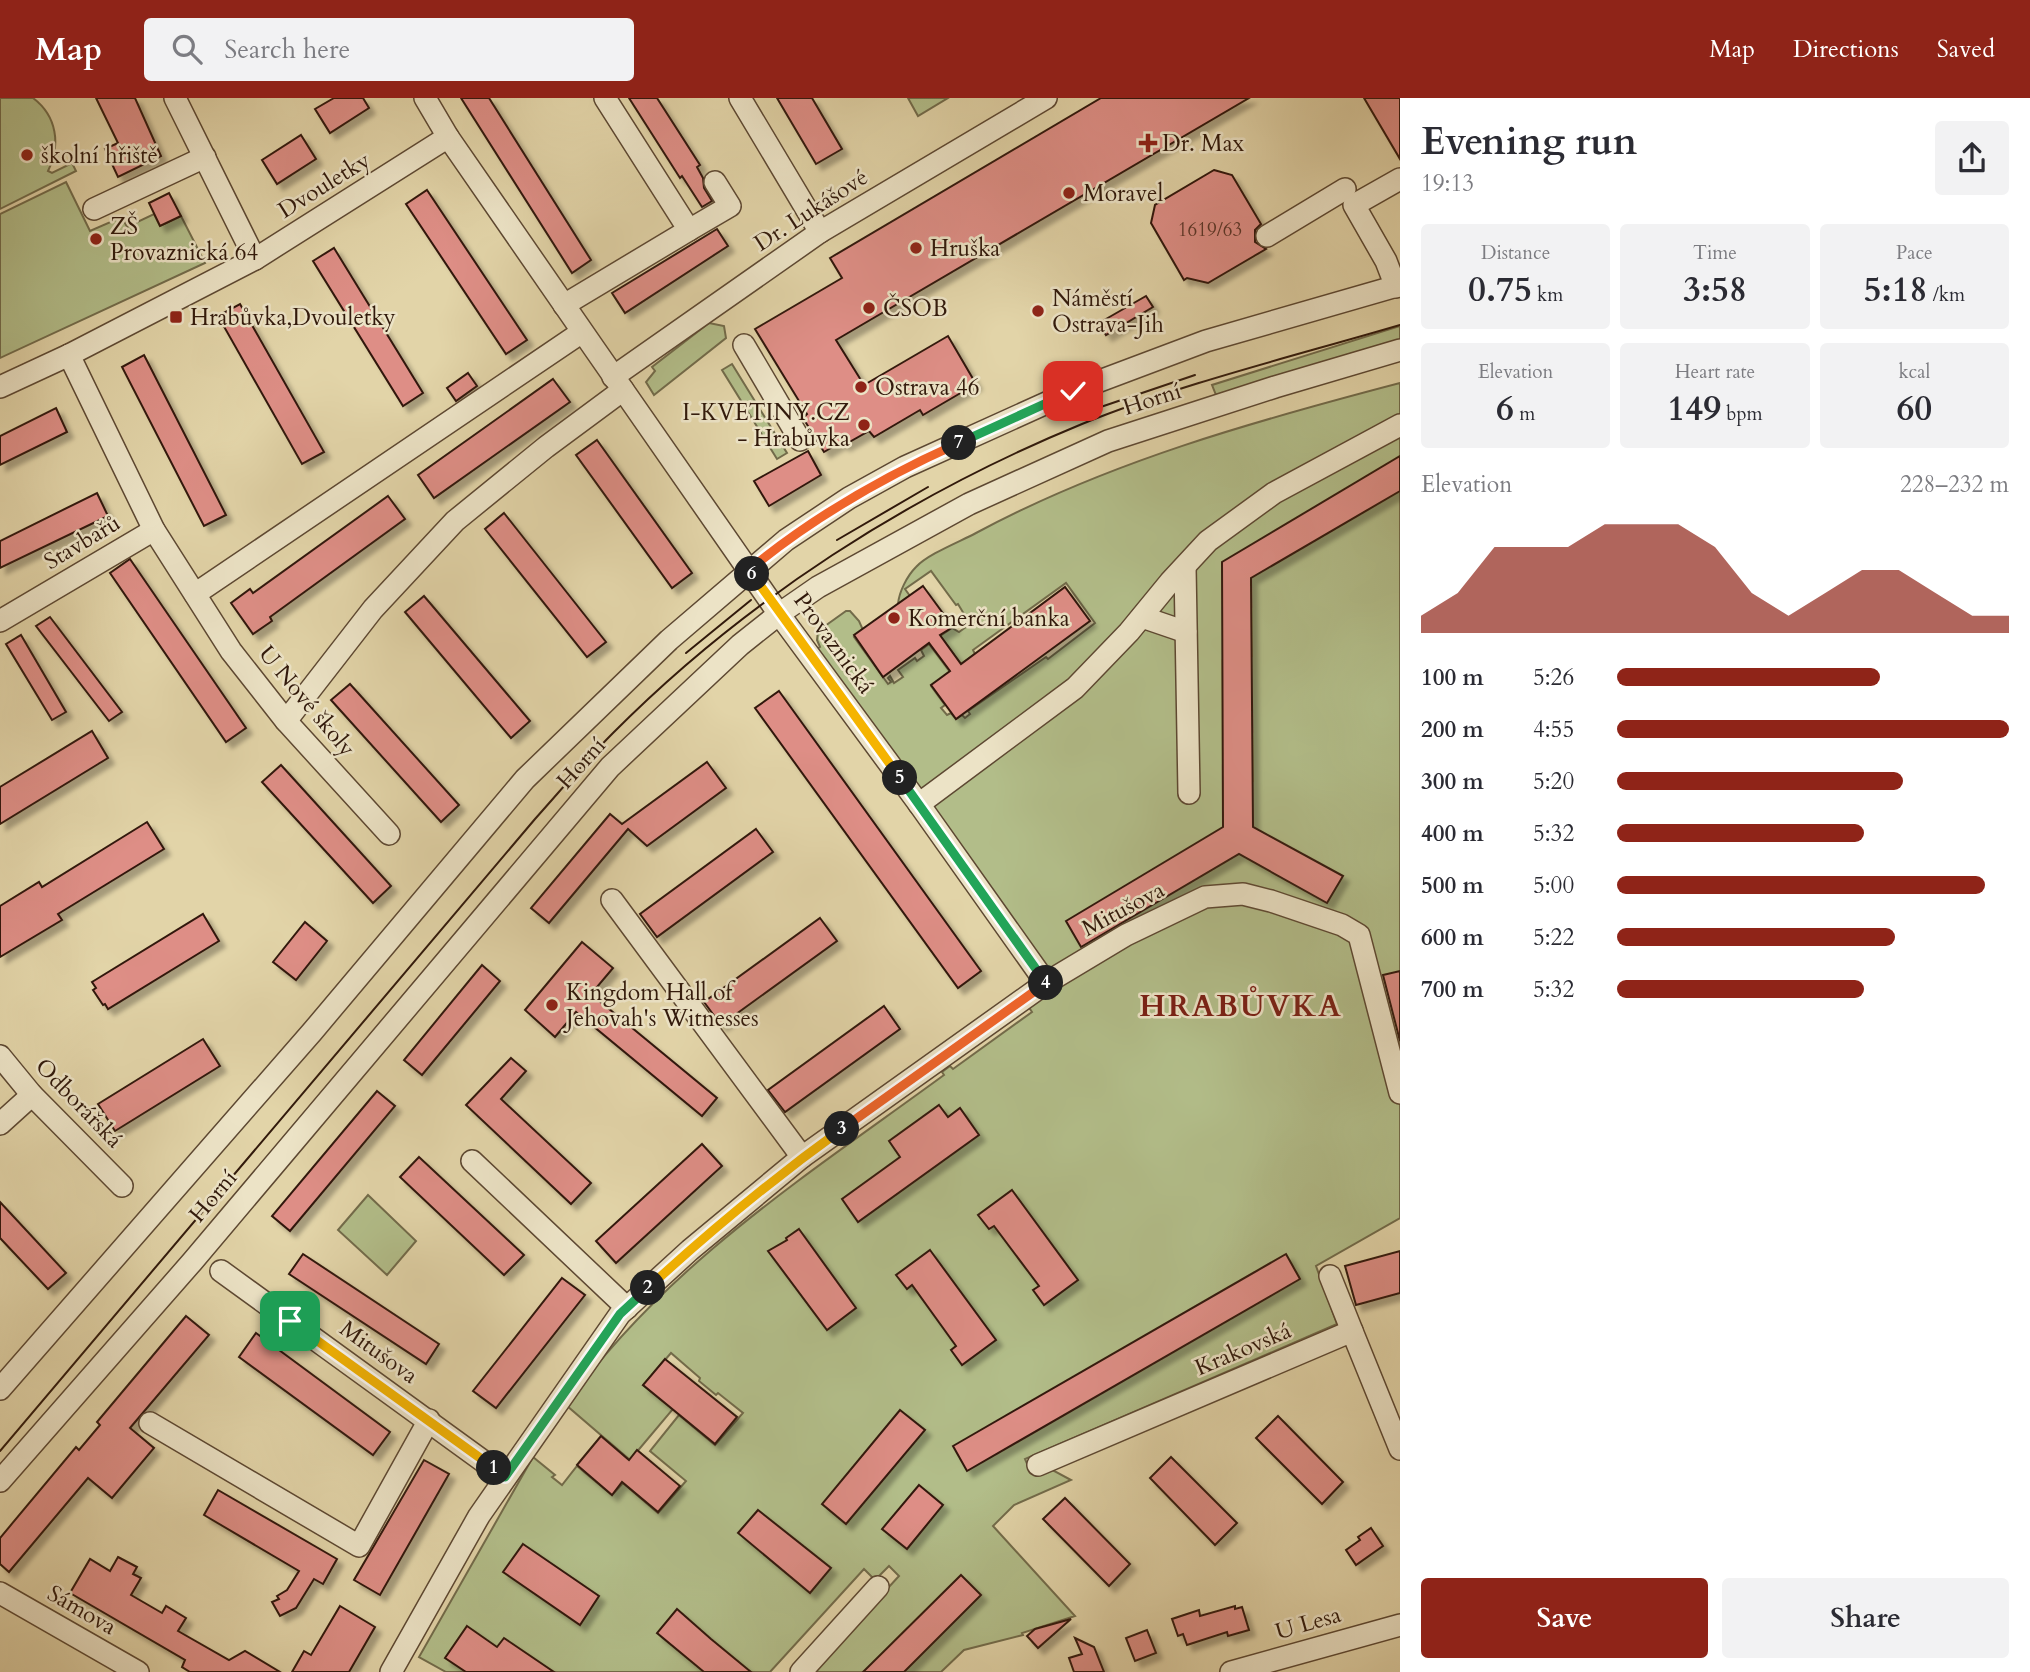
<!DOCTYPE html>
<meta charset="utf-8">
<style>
:root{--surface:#fff;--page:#f2f2f3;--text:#2b2b33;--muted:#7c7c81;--accent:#8f2418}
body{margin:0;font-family:Cardo,serif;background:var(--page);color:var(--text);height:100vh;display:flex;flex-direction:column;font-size:26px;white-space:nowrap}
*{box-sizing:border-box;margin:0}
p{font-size:23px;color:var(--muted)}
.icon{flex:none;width:38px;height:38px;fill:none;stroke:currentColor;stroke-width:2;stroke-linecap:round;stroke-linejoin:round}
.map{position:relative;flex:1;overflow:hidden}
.details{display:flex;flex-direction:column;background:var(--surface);width:630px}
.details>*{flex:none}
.pin{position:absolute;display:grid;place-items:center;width:60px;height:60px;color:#fff;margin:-30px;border-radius:14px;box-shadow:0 4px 10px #0006}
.km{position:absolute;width:35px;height:35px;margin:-18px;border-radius:50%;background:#222;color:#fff;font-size:19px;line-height:35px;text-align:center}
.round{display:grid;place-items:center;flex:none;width:74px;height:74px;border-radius:7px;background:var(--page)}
.headline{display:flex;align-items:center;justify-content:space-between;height:119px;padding:0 21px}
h1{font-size:38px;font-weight:700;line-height:52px}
.stats{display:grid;grid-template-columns:repeat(3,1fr);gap:10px;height:119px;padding:7px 21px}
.stats div{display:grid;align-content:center;border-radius:7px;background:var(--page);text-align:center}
.stats b{font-size:35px;font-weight:700}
.stats small{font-size:19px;font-weight:400}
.stats p{font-size:19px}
.chart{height:196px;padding:14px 21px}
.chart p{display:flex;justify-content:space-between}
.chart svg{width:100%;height:126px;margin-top:7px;fill:var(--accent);opacity:.7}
.button{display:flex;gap:14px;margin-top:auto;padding:14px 21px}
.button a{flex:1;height:80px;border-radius:7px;background:var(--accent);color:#fff;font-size:28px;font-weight:700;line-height:80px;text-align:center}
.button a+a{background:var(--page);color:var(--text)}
ul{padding:0 21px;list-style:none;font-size:23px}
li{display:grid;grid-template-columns:112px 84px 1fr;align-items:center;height:52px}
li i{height:18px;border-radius:9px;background:var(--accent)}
header{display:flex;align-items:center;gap:42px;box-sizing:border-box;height:98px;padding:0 35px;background:var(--accent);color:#fff}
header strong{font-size:33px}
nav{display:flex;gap:38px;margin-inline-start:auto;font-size:24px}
.search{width:490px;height:63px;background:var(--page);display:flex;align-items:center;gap:18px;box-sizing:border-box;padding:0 24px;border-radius:7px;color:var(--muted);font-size:26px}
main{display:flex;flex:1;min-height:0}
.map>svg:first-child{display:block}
</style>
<header>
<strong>Map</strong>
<div class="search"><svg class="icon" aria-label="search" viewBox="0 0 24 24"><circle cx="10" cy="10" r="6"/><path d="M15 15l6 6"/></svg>Search here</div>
<nav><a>Map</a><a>Directions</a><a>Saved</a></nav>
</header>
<main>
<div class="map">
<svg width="1400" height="1574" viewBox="0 0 1400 1574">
<defs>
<filter id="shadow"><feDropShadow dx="6" dy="6" stdDeviation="2" flood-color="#0004"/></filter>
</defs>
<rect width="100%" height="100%" fill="#e2d4a8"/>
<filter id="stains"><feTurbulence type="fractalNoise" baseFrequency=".00286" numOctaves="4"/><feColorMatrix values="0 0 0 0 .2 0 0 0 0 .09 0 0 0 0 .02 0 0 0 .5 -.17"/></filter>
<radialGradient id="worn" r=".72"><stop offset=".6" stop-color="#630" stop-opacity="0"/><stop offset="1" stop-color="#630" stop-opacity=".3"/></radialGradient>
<g fill="#b2bd89" stroke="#726b4a" stroke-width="2">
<path d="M0 0H33C57 18 61 47 48 73L52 75 72 65 76 73 0 111Z"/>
<path d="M908 0H948L918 18Z"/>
<path d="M66 84 90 133 122 119 127 129 154 116 160 128 181 118 205 165 0 260V116Z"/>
<path d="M709 225 724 228 726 240 654 297 646 284 655 273 652 269Z"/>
<path d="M1400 228V245L1216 297 1212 287Z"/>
<path d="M732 266 787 355 777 361 722 272Z"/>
<path d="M1400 285V1120L1316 1168 1337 1226 1025 1361 1031 1375 1047 1369 1071 1382 1014 1407 993 1428 1075 1518 1022 1535 1023 1537 964 1552 941 1574H811L899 1478 889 1468 877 1480H873L864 1471 770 1574H446L419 1559 533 1359 555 1377 552 1379 562 1387 577 1368 612 1397 623 1385 658 1415 686 1383 650 1353 679 1317 715 1347 743 1315 718 1295 716 1297 699 1283 700 1280 671 1255 643 1287 673 1311 630 1362 566 1307C667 1166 806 1078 944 977L942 974 950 968 953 971 1032 914 1028 908 1057 887 814 553 820 549 817 542 818 533 846 513H850L859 523 863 532 854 539 888 586 891 584 888 580 890 578 894 585 903 579 898 572 915 560 917 563 924 558 921 552 929 546 950 574 931 588 945 607 941 610 947 617 951 615 956 621 962 617 965 620 970 616 968 613 1046 559 1048 561 1095 525 1066 485 973 552 975 556 961 566 940 538 952 530 959 534 970 526 958 506 956 507 931 473 905 491 910 498 898 506C899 494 907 478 916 469 928 456 959 444 976 435 1108 364 1255 323 1400 285Z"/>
<path d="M368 1097 416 1143 387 1177 338 1132Z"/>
</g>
<g fill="#de8e86" stroke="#31190b" stroke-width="2" filter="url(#shadow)">
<path d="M96 0H135L161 58 118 79 105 51 118 45Z"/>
<path d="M334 0H363L369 10 330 35 315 11Z"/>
<path d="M461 0H489L591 162 572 175Z"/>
<path d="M629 0H657L700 67 697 69 703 80 704 90 712 103 702 109 682 78 680 80Z"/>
<path d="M777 0H812L842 51 816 66Z"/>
<path d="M1101 0H1249L836 242 864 287 948 238 976 286 923 317 920 312 874 339 869 333 844 347 841 344 824 354 803 320 807 316 755 231 842 180 830 160Z"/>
<path d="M1364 0H1400V61Z"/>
<path d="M301 37 316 61 277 86 262 62Z"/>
<path d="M1214 72 1232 77 1261 126 1255 132V144L1266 151 1208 185 1187 180 1184 182 1151 125 1155 107Z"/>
<path d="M427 92 527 242 506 256 406 106Z"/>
<path d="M169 95 181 118 160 128 149 105Z"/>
<path d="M717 131 728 148 625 215 612 195Z"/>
<path d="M334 150 423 295 403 308 313 163Z"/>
<path d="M1146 198 1153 209 1106 237 1099 225Z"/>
<path d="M240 206 324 354 302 366 218 218Z"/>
<path d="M144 257 226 417 204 428 122 269Z"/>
<path d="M468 275 477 288 456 303 447 290Z"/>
<path d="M553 281 570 304 434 400 418 377Z"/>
<path d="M56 310 67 334 0 367V338Z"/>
<path d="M597 342 692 475 672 490 576 357Z"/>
<path d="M808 353 821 377 769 408 754 383Z"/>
<path d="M1400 358V393L1251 480 1253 729 1343 778 1327 805 1239 756 1081 849 1066 823 1223 729 1222 464Z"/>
<path d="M97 395 108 418 0 470V443Z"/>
<path d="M388 398 405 421 270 519 272 523 253 536 231 505 250 491 253 495Z"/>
<path d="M504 415 606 544 587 559 485 431Z"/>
<path d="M130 461 246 630 226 644 110 475Z"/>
<path d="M923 488 953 529 940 537 961 566 1065 489 1090 523 956 621 931 587 950 573 929 545 883 579 854 537Z"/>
<path d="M424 498 530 623 511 640 405 514Z"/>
<path d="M50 519 122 614 109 623 36 528Z"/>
<path d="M21 537 66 614 52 622 6 546Z"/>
<path d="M350 586 459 707 441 724 331 602Z"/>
<path d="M779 593 981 873 958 890 755 610Z"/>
<path d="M92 633 108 660 0 726V689Z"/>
<path d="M707 664 726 690 647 748 628 731 549 825 531 810 610 716 622 726Z"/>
<path d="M281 667 391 788 373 805 262 684Z"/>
<path d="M147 724 164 751 58 816 62 822 0 859V808L39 784 42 789Z"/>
<path d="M756 731 773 754 657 839 640 816Z"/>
<path d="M203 816 219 843 108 911 105 906 103 907 93 892 96 890 92 884Z"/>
<path d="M820 820 837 843 721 927 704 904Z"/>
<path d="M305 824 327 843 296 882 273 864Z"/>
<path d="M582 844 613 870 591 896 717 1000 702 1018 576 914 555 939 525 912Z"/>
<path d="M482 867 500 883 422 977 404 962Z"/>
<path d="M1400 873V943L1383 877Z"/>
<path d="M884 908 900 931 785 1014 768 992Z"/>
<path d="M203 941 220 968 115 1033 98 1006Z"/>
<path d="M511 960 526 973 501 1001 591 1085 571 1106 466 1007Z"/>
<path d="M377 993 395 1008 290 1133 272 1118Z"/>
<path d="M939 1007 948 1019 960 1010 979 1037 858 1124 842 1101 900 1059 889 1043Z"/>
<path d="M702 1046 722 1068 616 1165 596 1143Z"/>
<path d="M419 1059 524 1157 504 1177 400 1079Z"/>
<path d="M1012 1092 1078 1182 1044 1207 1033 1192 1039 1188 994 1128 989 1131 978 1117Z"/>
<path d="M0 1104 66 1175 48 1191 0 1140Z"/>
<path d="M799 1131 856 1210 827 1232 768 1153 787 1142 786 1140Z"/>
<path d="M930 1152 996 1242 962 1267 951 1252 956 1248 912 1187 907 1191 896 1177Z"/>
<path d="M1400 1153V1195L1356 1207 1345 1168Z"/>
<path d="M303 1156 439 1246 426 1266 289 1176Z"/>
<path d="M1286 1156 1300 1181 967 1373 953 1348Z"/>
<path d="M562 1180 585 1197 496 1310 473 1293Z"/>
<path d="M186 1218 209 1237 130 1330 154 1350 112 1400 88 1380 9 1474 0 1466V1440L76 1349 79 1352 100 1327 97 1324Z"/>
<path d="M256 1235 390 1334 373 1357 239 1259Z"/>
<path d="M665 1261 737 1319 715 1346 643 1287Z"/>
<path d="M900 1312 925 1332 846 1426 822 1406Z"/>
<path d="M1278 1318 1343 1384 1322 1406 1256 1340Z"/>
<path d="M601 1338 629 1362 637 1352 680 1388 658 1414 622 1384 612 1397 577 1367Z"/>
<path d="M1171 1359 1237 1425 1215 1447 1150 1380Z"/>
<path d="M424 1362 449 1376 380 1497 354 1482Z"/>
<path d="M919 1387 943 1407 907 1451 882 1431Z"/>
<path d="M218 1392 337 1461 323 1486 314 1481 296 1510 280 1518 272 1504 279 1501 277 1498 287 1492 299 1473 204 1417Z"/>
<path d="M1065 1400 1130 1466 1109 1488 1043 1421Z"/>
<path d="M758 1412 831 1470 810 1495 738 1435Z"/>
<path d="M1371 1430 1383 1448 1356 1467 1346 1452 1360 1442 1358 1439Z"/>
<path d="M523 1446 599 1498 580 1527 503 1474Z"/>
<path d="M118 1459 137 1469 133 1476 141 1480 131 1497 162 1515 166 1508 186 1520 178 1533 229 1562 245 1553 280 1574H190L182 1569 185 1562 70 1495 90 1461 110 1473Z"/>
<path d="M961 1477 981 1497 904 1574H863Z"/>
<path d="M340 1508 375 1529 349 1574H292L304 1553 311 1557Z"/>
<path d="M1235 1508V1511L1242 1509 1249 1532 1228 1538 1227 1534 1187 1547 1183 1536 1178 1538 1172 1521 1199 1512 1200 1518Z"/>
<path d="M677 1511 711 1541 751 1574H704L657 1535Z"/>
<path d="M1071 1521 1038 1550 1027 1538 1035 1531Z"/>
<path d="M467 1528 497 1549 504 1540 554 1574H466L445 1560Z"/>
<path d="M1147 1532 1156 1555 1135 1563 1126 1540Z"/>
<path d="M1075 1540 1094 1549 1104 1574H1074L1069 1560 1082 1556Z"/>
</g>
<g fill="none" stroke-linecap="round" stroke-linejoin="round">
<defs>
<g id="minor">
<path d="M175 0 255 161"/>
<path d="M425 0 448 39 596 253 779 516 919 706 1046 885"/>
<path d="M740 0 820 134"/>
<path d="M94 111 205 59"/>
<path d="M689 132 730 108 715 84"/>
<path d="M1267 138 1345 91"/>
<path d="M1396 189 1386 163 1354 107 1400 81"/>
<path d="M564 207 689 132 605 0"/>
<path d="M744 247 800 342"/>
<path d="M69 257 154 432 231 553 286 623 389 736"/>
<path d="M613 279 820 134 1046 0"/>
<path d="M0 289 69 257 255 161 448 39"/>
<path d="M1185 469 1189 695"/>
<path d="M195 496 582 234"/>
<path d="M1142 519 1186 534"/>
<path d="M0 523 154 432"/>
<path d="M286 623 373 511 455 423 546 349 623 292"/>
<path d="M919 706 1075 590 1129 534 1170 484 1208 443 1274 395 1400 327"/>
<path d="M612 802 802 1059"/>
<path d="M0 958 32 997 122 1088"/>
<path d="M0 1026 32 997"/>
<path d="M472 1063 627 1210"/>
<path d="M221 1173 505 1379"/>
<path d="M1330 1178 1352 1233"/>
<path d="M0 1291 312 934 525 681 669 542 786 442 849 400 905 369 1073 293 1206 243 1400 187"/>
<path d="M150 1325 359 1448 429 1322"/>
<path d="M1038 1367 1352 1233 1400 1351"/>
<path d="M0 1383 192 1164 610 669 740 547 779 516 818 489 969 406 1108 343 1275 289 1400 252"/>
<path d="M0 1495 138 1574"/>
<path d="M391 1574 479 1418 620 1216 690 1152 802 1059 1046 885 1126 837 1205 799 1243 796 1271 803 1342 827 1359 837 1400 995"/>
<path d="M801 1574 878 1489"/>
<path d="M1231 1574 1400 1527"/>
</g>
</defs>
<use href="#minor" stroke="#5d4832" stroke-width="24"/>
<use href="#minor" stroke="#ece3c6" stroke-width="21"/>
<g stroke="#31190b" stroke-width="2">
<path d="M1083 315 1195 277"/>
<path d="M837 442 928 389"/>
<path d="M686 555 751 502"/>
<path d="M0 1353 535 721C561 692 586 662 613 635 745 502 909 397 1082 326 1183 285 1295 258 1400 227"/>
</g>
</g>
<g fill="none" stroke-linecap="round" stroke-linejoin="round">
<defs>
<path id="split-1" d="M290 1223 494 1370"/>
<path id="split-2" d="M494 1370 505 1379 620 1216 648 1190"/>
<path id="split-3" d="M648 1190C709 1134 774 1080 842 1031"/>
<path id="split-4" d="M842 1031 1046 885"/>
<path id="split-5" d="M900 680 1046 885"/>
<path id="split-6" d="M752 476 900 680"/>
<path id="split-7" d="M752 476 749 472C813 419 883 379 959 345"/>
<path id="split-8" d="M959 345 1073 293"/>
</defs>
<use href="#split-1" stroke="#fff" stroke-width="14"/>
<use href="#split-2" stroke="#fff" stroke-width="14"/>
<use href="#split-3" stroke="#fff" stroke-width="14"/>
<use href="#split-4" stroke="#fff" stroke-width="14"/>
<use href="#split-5" stroke="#fff" stroke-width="14"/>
<use href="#split-6" stroke="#fff" stroke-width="14"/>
<use href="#split-7" stroke="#fff" stroke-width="14"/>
<use href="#split-8" stroke="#fff" stroke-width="14"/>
<use href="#split-1" stroke="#f5b400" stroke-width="9"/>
<use href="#split-2" stroke="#22a559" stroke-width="9"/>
<use href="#split-3" stroke="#f5b400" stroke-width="9"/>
<use href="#split-4" stroke="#f0652b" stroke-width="9"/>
<use href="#split-5" stroke="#22a559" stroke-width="9"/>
<use href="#split-6" stroke="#f5b400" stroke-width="9"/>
<use href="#split-7" stroke="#f0652b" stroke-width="9"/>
<use href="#split-8" stroke="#22a559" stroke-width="9"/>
</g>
<g fill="#8f2418" stroke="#ece3c6" stroke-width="2.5">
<path d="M1144.5 34.5h7v7h7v7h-7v7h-7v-7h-7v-7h7z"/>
<circle cx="27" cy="57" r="7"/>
<circle cx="1069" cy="95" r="7"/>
<circle cx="96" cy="141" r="7"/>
<circle cx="916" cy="150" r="7"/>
<circle cx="869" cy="210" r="7"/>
<circle cx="1038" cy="213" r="7"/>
<rect x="169" y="212" width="14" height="14" rx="3.5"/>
<circle cx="861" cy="289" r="7"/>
<circle cx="864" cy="327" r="7"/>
<circle cx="894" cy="520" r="7"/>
<circle cx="552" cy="907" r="7"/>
</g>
<g text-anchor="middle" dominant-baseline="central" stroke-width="5" stroke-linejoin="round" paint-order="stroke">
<g font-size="19" fill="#5c362a">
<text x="1210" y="132">1619/63</text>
</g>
<g font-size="23" fill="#31190b" stroke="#ece3c6" text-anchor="start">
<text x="1162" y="45">Dr. Max</text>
<text x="41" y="57">školní hřiště</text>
<text x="1083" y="95">Moravel</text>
<text x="110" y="128">ZŠ<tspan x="110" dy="26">Provaznická 64</tspan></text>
<text x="930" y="150">Hruška</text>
<text x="1052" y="200">Náměstí<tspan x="1052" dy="26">Ostrava-Jih</tspan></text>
<text x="883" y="210">ČSOB</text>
<text x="190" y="219">Hrabůvka,Dvouletky</text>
<text x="875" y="289">Ostrava 46</text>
<text x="850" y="314" text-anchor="end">I-KVETINY.CZ<tspan x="850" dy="26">- Hrabůvka</tspan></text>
<text x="908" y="520">Komerční banka</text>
<text x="566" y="894">Kingdom Hall of<tspan x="566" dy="26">Jehovah's Witnesses</tspan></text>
</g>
<g font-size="23" fill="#31190b" stroke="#ece3c6">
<text transform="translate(324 87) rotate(-32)">Dvouletky</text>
<text transform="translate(811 112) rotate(-33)">Dr. Lukášové</text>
<text transform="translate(1152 301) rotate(-18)">Horní</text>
<text transform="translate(82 444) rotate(-31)">Stavbařů</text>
<text transform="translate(834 545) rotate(54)">Provaznická</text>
<text transform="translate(307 603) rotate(50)">U Nové školy</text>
<text transform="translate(581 665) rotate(-48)">Horní</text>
<text transform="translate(1123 811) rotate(-28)">Mitušova</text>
<text transform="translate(79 1005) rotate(46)">Odborářská</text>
<text transform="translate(213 1098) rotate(-50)">Horní</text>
<text transform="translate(1243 1251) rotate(-23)">Krakovská</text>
<text transform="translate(379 1254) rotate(36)">Mitušova</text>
<text transform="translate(82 1512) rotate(30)">Sámova</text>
<text transform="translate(1308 1525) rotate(-16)">U Lesa</text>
</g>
<g font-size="30" font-weight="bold" letter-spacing="2" fill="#7a1f14" stroke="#ece3c6">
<text x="1241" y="908">HRABŮVKA</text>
</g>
</g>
<rect width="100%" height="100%" filter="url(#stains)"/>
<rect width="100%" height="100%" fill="url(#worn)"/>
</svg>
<div class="pin" style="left:290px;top:1223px;background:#1e9e55"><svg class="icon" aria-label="arrive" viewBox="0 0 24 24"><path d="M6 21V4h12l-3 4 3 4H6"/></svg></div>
<div class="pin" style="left:1073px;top:293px;background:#d93025"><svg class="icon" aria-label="check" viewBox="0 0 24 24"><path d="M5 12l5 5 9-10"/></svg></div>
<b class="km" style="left:494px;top:1370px">1</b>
<b class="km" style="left:648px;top:1190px">2</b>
<b class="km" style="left:842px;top:1031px">3</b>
<b class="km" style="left:1046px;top:885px">4</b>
<b class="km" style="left:900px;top:680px">5</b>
<b class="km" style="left:752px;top:476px">6</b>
<b class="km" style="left:959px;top:345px">7</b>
</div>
<section class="details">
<div class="headline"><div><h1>Evening run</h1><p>19:13</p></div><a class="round"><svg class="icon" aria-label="share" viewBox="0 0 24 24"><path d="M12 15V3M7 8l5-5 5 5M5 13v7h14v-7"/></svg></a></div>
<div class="stats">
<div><p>Distance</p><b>0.75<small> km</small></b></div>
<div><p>Time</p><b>3:58</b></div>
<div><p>Pace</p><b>5:18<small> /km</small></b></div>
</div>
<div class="stats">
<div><p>Elevation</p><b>6<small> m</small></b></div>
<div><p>Heart rate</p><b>149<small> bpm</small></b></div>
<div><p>kcal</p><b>60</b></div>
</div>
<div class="chart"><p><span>Elevation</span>228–232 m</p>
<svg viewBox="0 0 160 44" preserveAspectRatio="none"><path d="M0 44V38L10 30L20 14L30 14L40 14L50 6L60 6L70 6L80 14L90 30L100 38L110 30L120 22L130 22L140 30L150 38L160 38V44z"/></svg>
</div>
<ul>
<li><b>100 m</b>5:26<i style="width:67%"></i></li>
<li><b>200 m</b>4:55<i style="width:100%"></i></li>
<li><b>300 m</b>5:20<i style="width:73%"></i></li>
<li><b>400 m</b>5:32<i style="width:63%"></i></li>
<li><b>500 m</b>5:00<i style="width:94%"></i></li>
<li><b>600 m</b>5:22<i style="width:71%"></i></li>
<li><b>700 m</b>5:32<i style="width:63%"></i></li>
</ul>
<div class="button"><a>Save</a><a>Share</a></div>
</section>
</main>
